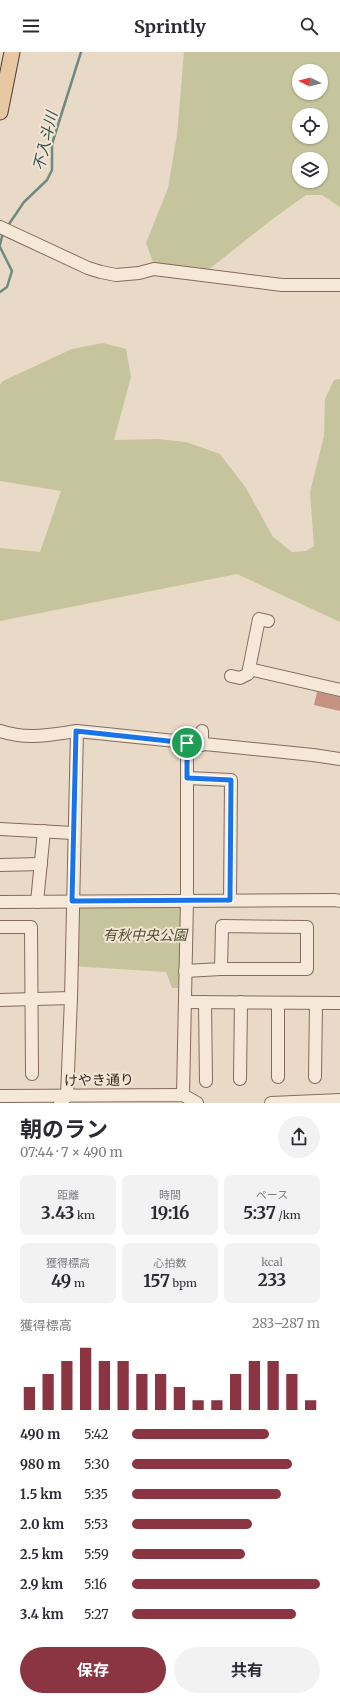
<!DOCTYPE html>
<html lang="ja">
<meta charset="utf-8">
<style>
:root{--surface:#fff;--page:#f2f2f3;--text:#2b2b33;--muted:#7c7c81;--accent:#8b3543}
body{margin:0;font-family:Merriweather,"Noto Sans JP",serif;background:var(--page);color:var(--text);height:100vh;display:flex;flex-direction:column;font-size:15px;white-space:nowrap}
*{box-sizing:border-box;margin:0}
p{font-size:13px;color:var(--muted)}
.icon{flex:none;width:22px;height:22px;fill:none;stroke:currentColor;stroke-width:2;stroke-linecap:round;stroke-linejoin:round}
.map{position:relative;height:1051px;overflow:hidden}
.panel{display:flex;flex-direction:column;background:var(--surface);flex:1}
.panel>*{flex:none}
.needle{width:26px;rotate:276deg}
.buttons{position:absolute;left:292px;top:12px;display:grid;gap:8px}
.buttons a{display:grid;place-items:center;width:36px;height:36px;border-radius:50%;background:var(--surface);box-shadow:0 1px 3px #0004;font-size:20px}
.pin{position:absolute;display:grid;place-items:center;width:34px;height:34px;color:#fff;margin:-17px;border:2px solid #fff;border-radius:50%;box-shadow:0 1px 4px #0007}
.round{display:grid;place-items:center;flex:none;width:42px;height:42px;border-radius:21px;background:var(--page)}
.headline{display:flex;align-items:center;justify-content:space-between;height:68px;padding:0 20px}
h1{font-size:22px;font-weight:700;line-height:30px}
.metrics{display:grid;grid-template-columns:repeat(3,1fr);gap:6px;height:68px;padding:4px 20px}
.metrics div{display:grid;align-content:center;border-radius:8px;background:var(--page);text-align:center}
.metrics b{font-size:17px;font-weight:700}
.metrics small{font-size:11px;font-weight:400}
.metrics p{font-size:11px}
.chart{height:112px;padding:8px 20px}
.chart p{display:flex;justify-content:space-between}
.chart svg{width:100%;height:72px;margin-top:4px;stroke:var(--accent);stroke-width:6}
.cta{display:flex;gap:8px;margin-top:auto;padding:8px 20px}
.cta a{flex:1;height:46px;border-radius:24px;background:var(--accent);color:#fff;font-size:16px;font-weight:700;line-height:46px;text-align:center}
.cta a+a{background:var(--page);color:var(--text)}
ul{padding:0 20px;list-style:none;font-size:13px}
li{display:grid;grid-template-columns:64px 48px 1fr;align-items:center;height:30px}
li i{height:10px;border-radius:5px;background:var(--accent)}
header{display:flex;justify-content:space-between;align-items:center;height:52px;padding:0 20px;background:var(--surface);font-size:18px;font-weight:700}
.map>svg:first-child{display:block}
</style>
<header><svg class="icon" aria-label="menu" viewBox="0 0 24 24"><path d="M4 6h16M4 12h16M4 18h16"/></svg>Sprintly<svg class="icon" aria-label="search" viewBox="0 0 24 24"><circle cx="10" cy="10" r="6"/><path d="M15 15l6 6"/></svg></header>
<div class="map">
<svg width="340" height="1051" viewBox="0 0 340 1051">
<rect width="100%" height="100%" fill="#e9dac7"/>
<g fill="#c6c49c" fill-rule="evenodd">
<path d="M184 0H340V155L322 143H306L270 169 208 218 154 213 146 191 168 136 177 83ZM299 19H321V41H299ZM299 63H321V85H299ZM299 107H321V129H299Z"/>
<path d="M103 291 126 297 131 325 114 388 157 387 186 390 220 402 246 436 273 485 292 500 306 499 314 494 310 440 324 384 325 347 334 328 340 327V570L237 522 0 569V496L40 500 61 439 0 429V333L3 329 72 297Z"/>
<path d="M72 849H187L185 936H172L166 920 71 914Z"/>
</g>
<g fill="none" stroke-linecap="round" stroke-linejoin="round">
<g stroke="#6f8b80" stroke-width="2.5">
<path d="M7 175 24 150 47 128 52 118V92L81 0"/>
<path d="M0 193 3 180"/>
<path d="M0 195 12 219 7 235 0 240"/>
</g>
</g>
<path fill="#c39281" d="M317 640 340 645V659L314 653Z"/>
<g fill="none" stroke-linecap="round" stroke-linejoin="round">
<defs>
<g id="minor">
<path d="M0 175 88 216 101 220 116 223 139 221 154 217 282 233H340"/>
<path d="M249 617 340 638"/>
<path d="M231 624 240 626 248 622 259 567 268 569"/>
<path d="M0 679C27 688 49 683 77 679L313 703 340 707"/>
<path d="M202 679V693"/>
<path d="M187 726 231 728 230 848"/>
<path d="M0 777 73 781"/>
<path d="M0 813 41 812"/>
<path d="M0 850 335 848 340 849"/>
<path d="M37 850 44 779"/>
<path d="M0 875H31L32 1022"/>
<path d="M185 919 221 917H307V875L222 874 221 917"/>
<path d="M0 948 71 946"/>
<path d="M185 950 340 951"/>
<path d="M205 950 206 1029"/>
<path d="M278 1025V951"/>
<path d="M315 1025 316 951"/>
<path d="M240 1027 241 950"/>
<path d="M183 1043 187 849V691"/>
<path d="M0 1044 183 1043 197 1051"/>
<path d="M60 1051 67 1044 71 946 77 679"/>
<path d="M271 1051 340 1048"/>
</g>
<path id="major" d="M0 60 12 0"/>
</defs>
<use href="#minor" stroke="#836c5e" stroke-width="14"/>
<use href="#major" stroke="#513c32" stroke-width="17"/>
<use href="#minor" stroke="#f5e8d9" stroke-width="12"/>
<use href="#major" stroke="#e8c8a3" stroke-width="15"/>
</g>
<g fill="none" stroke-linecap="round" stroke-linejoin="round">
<defs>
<path id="route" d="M76 679 187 691V726L231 728 230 848 72 849Z"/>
</defs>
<use href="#route" stroke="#fff" stroke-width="8"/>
<use href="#route" stroke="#1a73e8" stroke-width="5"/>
</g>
<g text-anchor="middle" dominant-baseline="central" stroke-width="4" stroke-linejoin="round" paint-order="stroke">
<g font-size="14" font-style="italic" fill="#4b4f29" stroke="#f2e5d6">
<text x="145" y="883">有秋中央公園</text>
</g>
<g font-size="14" fill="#352720" stroke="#f2e5d6">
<text transform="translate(99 1028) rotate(-1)">けやき通り</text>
</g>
<g font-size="15" font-style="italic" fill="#31534b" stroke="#f2e5d6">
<text transform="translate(45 89) rotate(-77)">不入斗川</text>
</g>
</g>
</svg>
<div class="buttons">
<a><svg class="needle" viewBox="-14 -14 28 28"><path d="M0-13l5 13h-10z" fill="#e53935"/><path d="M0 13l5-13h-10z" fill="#7c7c81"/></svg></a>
<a><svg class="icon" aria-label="locate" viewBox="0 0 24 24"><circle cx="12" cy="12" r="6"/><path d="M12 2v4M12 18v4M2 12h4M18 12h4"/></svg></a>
<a><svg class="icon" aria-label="layers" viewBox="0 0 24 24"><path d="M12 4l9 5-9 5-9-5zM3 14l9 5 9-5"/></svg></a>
</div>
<div class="pin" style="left:187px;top:691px;background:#1e9e55"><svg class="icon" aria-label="arrive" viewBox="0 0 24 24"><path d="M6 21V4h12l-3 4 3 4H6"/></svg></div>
</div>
<section class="panel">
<div class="headline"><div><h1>朝のラン</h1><p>07:44 · 7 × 490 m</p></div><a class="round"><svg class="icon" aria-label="share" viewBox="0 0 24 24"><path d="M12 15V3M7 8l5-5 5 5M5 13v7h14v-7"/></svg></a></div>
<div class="metrics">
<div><p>距離</p><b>3.43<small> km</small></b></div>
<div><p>時間</p><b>19:16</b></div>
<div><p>ペース</p><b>5:37<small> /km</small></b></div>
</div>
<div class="metrics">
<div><p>獲得標高</p><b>49<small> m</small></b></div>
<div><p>心拍数</p><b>157<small> bpm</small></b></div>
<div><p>kcal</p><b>233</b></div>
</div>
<div class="chart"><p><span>獲得標高</span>283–287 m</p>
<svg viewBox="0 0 160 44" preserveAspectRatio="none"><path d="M5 44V30M15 44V22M25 44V14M35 44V6M45 44V14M55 44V14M65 44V22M75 44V22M85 44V30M95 44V38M105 44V38M115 44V22M125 44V14M135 44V14M145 44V22M155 44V38"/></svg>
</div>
<ul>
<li><b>490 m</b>5:42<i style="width:73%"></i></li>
<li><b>980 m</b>5:30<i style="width:85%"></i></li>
<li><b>1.5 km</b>5:35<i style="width:79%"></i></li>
<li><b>2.0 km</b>5:53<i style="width:64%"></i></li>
<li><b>2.5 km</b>5:59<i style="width:60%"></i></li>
<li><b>2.9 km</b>5:16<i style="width:100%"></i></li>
<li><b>3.4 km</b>5:27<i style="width:87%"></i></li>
</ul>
<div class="cta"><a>保存</a><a>共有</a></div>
</section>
